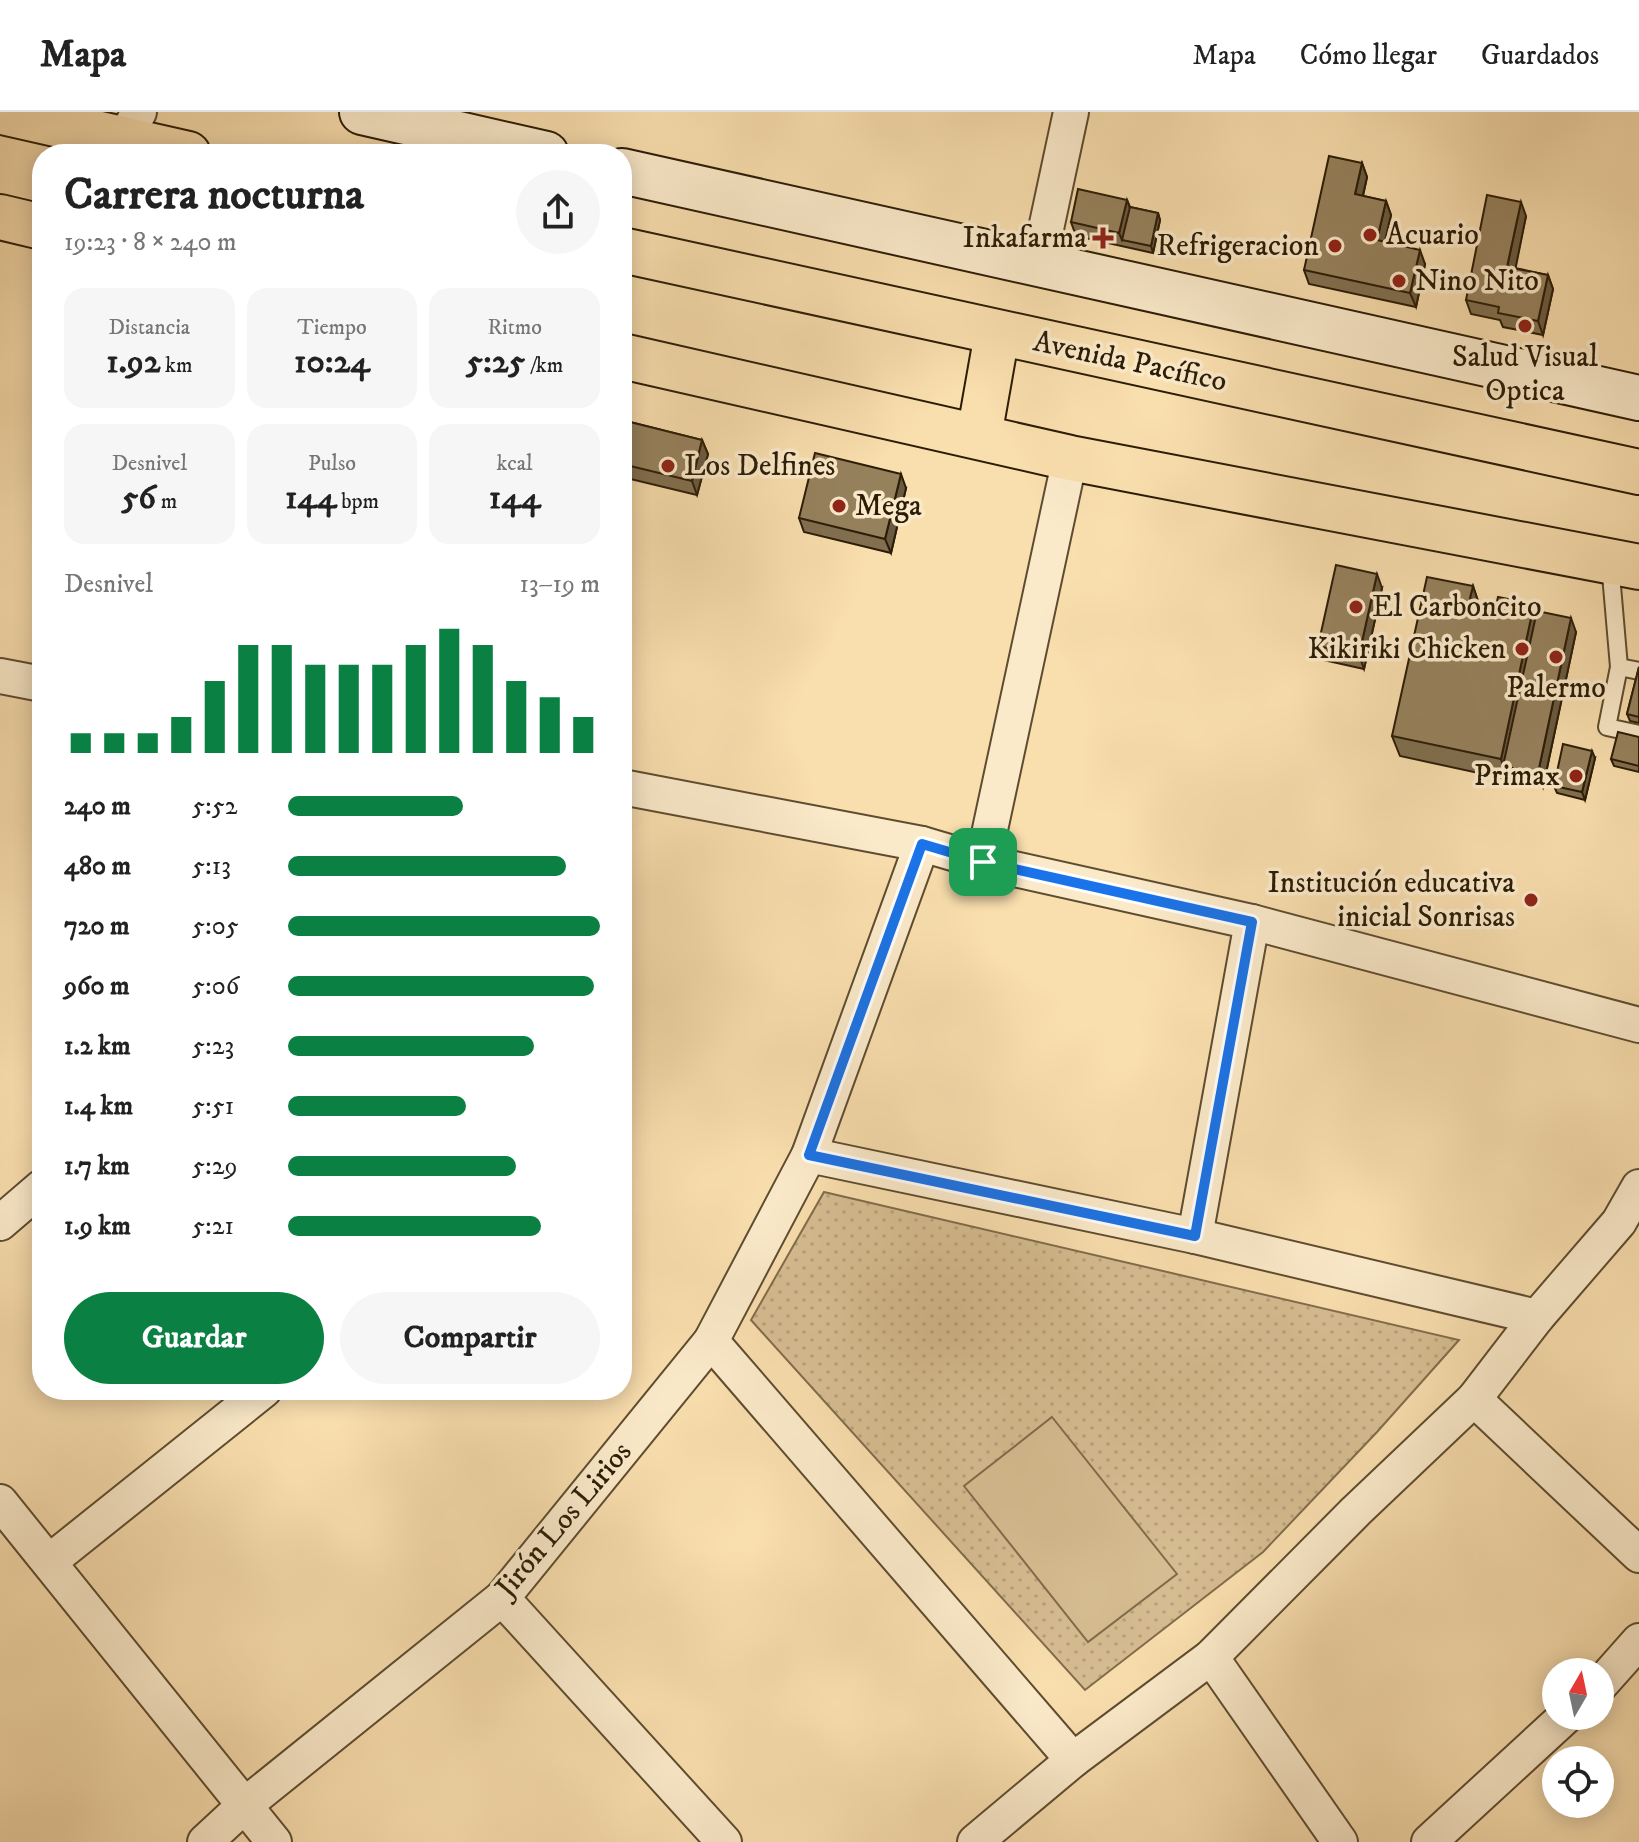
<!DOCTYPE html>
<html lang="es">
<meta charset="utf-8">
<style>
:root{--surface:#fff;--page:#f6f6f6;--text:#222;--muted:#767676;--line:#e0e0e0;--accent:#0b8043}
body{margin:0;font-family:"IM FELL DW Pica",serif;background:var(--page);color:var(--text);height:100vh;display:flex;flex-direction:column;font-size:30px;white-space:nowrap}
*{box-sizing:border-box;margin:0}
p{font-size:26px;color:var(--muted)}
.icon{flex:none;width:44px;height:44px;fill:none;stroke:currentColor;stroke-width:2;stroke-linecap:round;stroke-linejoin:round}
.map{position:relative;flex:1;overflow:hidden}
.drawer{position:absolute;left:32px;top:32px;width:600px;height:1256px;display:flex;flex-direction:column;background:var(--surface);border-radius:32px;box-shadow:0 4px 20px #0003}
.drawer>*{flex:none}
.needle{width:52px;rotate:9deg}
.tools{position:absolute;left:1542px;top:1546px;display:grid;gap:16px}
.tools a{display:grid;place-items:center;width:72px;height:72px;border-radius:50%;background:var(--surface);box-shadow:0 4px 20px #0003;font-size:40px}
.pin{position:absolute;display:grid;place-items:center;width:68px;height:68px;color:#fff;margin:-34px;border-radius:16px;box-shadow:0 4px 12px #0006}
.round{display:grid;place-items:center;flex:none;width:84px;height:84px;border-radius:42px;background:var(--page)}
.summary{display:flex;align-items:center;justify-content:space-between;height:136px;padding:0 32px}
h1{font-size:44px;font-weight:700;line-height:60px}
.metrics{display:grid;grid-template-columns:repeat(3,1fr);gap:12px;height:136px;padding:8px 32px}
.metrics div{display:grid;align-content:center;border-radius:20px;background:var(--page);text-align:center}
.metrics b{font-size:34px;font-weight:700}
.metrics small{font-size:22px;font-weight:400}
.metrics p{font-size:22px}
.chart{height:224px;padding:16px 32px}
.chart p{display:flex;justify-content:space-between}
.chart svg{width:100%;height:144px;margin-top:8px;stroke:var(--accent);stroke-width:6}
.action{display:flex;gap:16px;margin-top:auto;padding:16px 32px}
.action a{flex:1;height:92px;border-radius:48px;background:var(--accent);color:#fff;font-size:32px;font-weight:700;line-height:92px;text-align:center}
.action a+a{background:var(--page);color:var(--text)}
ul{padding:0 32px;list-style:none;font-size:26px}
li{display:grid;grid-template-columns:128px 96px 1fr;align-items:center;height:60px}
li i{height:20px;border-radius:10px;background:var(--accent)}
header{display:flex;align-items:center;gap:48px;box-sizing:border-box;height:112px;padding:0 40px;background:var(--surface);border-bottom:2px solid var(--line)}
header strong{font-size:38px}
nav{display:flex;gap:44px;margin-inline-start:auto;font-size:28px}
.map>svg:first-child{display:block}
</style>
<header>
<strong>Mapa</strong>
<nav><a>Mapa</a><a>Cómo llegar</a><a>Guardados</a></nav>
</header>
<div class="map">
<svg width="1639" height="1730" viewBox="0 0 1639 1730">
<defs>
<pattern id="grass-dots" width="8" height="8" patternUnits="userSpaceOnUse" patternTransform="scale(2)"><rect width="8" height="8" fill="#d6bd91"/><path d="M2 2h.1M6 6h.1" fill="none" stroke="#b8a27c" stroke-width="1.8" stroke-linecap="round"/></pattern>
</defs>
<rect width="100%" height="100%" fill="#f9deae"/>
<filter id="stains"><feTurbulence type="fractalNoise" baseFrequency=".0025" numOctaves="4"/><feColorMatrix values="0 0 0 0 .2 0 0 0 0 .09 0 0 0 0 .02 0 0 0 .5 -.17"/></filter>
<radialGradient id="worn" r=".72"><stop offset=".6" stop-color="#630" stop-opacity="0"/><stop offset="1" stop-color="#630" stop-opacity=".3"/></radialGradient>
<path fill="url(#grass-dots)" stroke="#806c4c" stroke-width="2" d="M824 1080 1459 1228 1377 1320 1263 1440 1085 1578 751 1208Z"/>
<path fill="#d6bd91" stroke="#806c4c" stroke-width="2" d="M1052 1305 1177 1462 1088 1530 964 1374Z"/>
<g fill="none" stroke-linecap="round" stroke-linejoin="round">
<defs>
<g id="lane">
<path d="M1610 451 1619 555 1639 559"/>
<path d="M1619 555 1607 615 1639 622"/>
</g>
<g id="street">
<path d="M116 42 139 0"/>
<path d="M1038 154 1071 0"/>
<path d="M0 564 42 572"/>
<path d="M622 675 922 732 983 750 1252 810 1639 913"/>
<path d="M983 750 1070 346"/>
<path d="M809 1043 1195 1124 1537 1205"/>
<path d="M0 1111 42 1075"/>
<path d="M1195 1124 1252 810"/>
<path d="M711 1229 1073 1648"/>
<path d="M1474 1287 1639 1443"/>
<path d="M0 1390 274 1730"/>
<path d="M49 1450 264 1278"/>
<path d="M502 1486 724 1730"/>
<path d="M1211 1545 1340 1730"/>
<path d="M1600 1573 1639 1529"/>
<path d="M205 1730 245 1693 502 1486 711 1229 809 1043 922 732"/>
<path d="M975 1730 1073 1648 1211 1545 1356 1399 1474 1287 1537 1205 1619 1110 1639 1075"/>
<path d="M1429 1730 1566 1604"/>
</g>
<g id="secondary">
<path d="M362 0 546 42"/>
<path d="M622 59 1639 286"/>
</g>
<g id="primary">
<path d="M3 0 188 42"/>
<path d="M0 105 42 115"/>
<path d="M622 138 1639 360"/>
<path d="M622 244 1070 346 1639 455"/>
<path d="M979 324 997 222"/>
</g>
</defs>
<use href="#lane" stroke="#5e4c30" stroke-width="20"/>
<use href="#street" stroke="#5e4c30" stroke-width="38"/>
<use href="#secondary" stroke="#2b1c06" stroke-width="48"/>
<use href="#primary" stroke="#2b1c06" stroke-width="48"/>
<use href="#lane" stroke="#fbeaca" stroke-width="16"/>
<use href="#street" stroke="#fbeaca" stroke-width="34"/>
<use href="#secondary" stroke="#fbeaca" stroke-width="44"/>
<use href="#primary" stroke="#f9deae" stroke-width="44"/>
</g>
<g fill="#816f50" stroke="#2b1c06" stroke-width="2">
<path d="M1362 51 1367 65 1363 84 1386 89 1391 103 1385 130 1425 152 1416 195 1309 172 1304 158Z"/>
<path d="M1127 88 1130 95 1158 101 1160 108 1153 141 1076 124 1071 110Z"/>
<path d="M1526 104 1515 156 1548 163 1553 177 1543 223 1503 215 1500 208 1471 202 1466 188Z"/>
<path d="M622 308 702 328 708 342 697 383 622 365Z"/>
<path d="M906 376 891 441 804 420 799 406Z"/>
<path d="M1473 474 1480 495 1479 503 1481 504 1493 507 1534 492 1537 499 1576 520 1543 675 1400 644 1392 624Z"/>
<path d="M1382 476 1364 557 1323 548 1318 534Z"/>
<path d="M1639 555V611L1630 609 1627 602Z"/>
<path d="M1639 625V660L1614 654 1611 647Z"/>
<path d="M1595 646 1585 688 1557 681 1554 674Z"/>
</g>
<g fill="#695a41" stroke="#2b1c06" stroke-width="2">
<path d="M1362 51 1367 65 1360 96 1355 82Z"/>
<path d="M1127 88 1132 102 1122 128 1119 121Z"/>
<path d="M1386 89 1391 103 1382 142 1377 128Z"/>
<path d="M1521 90 1526 104 1513 169 1507 155Z"/>
<path d="M1158 101 1160 108 1153 141 1151 134Z"/>
<path d="M1420 138 1425 152 1416 195 1410 181Z"/>
<path d="M1548 163 1553 177 1543 223 1538 209Z"/>
<path d="M702 328 708 342 697 383 692 369Z"/>
<path d="M901 362 906 376 891 441 885 427Z"/>
<path d="M1377 462 1382 476 1364 557 1359 543Z"/>
<path d="M1473 474 1480 495 1478 507 1473 497 1470 486Z"/>
<path d="M1534 492 1542 513 1503 654 1501 647Z"/>
<path d="M1571 506 1576 520 1543 675 1538 661Z"/>
<path d="M1592 639 1595 646 1585 688 1582 680Z"/>
</g>
<g fill="#96815d" stroke="#2b1c06" stroke-width="2">
<path d="M1329 44 1362 51 1355 82 1386 89 1377 128 1420 138 1410 181 1304 158Z"/>
<path d="M1078 77 1127 88 1119 121 1071 110Z"/>
<path d="M1487 83 1521 90 1507 155 1548 163 1538 209 1498 201 1499 195 1466 188Z"/>
<path d="M1130 95 1158 101 1151 134 1122 128Z"/>
<path d="M622 308 702 328 692 369 622 352Z"/>
<path d="M815 341 901 362 885 427 799 406Z"/>
<path d="M1336 453 1377 462 1359 543 1318 534Z"/>
<path d="M1427 465 1473 474 1470 486 1473 497 1481 504 1493 507 1498 485 1534 492 1501 647 1392 624Z"/>
<path d="M1537 499 1571 506 1538 661 1503 654Z"/>
<path d="M1639 555V605L1627 602Z"/>
<path d="M1618 620 1639 625V654L1611 647Z"/>
<path d="M1563 632 1592 639 1582 680 1554 674Z"/>
</g>
<g fill="none" stroke-linecap="round" stroke-linejoin="round">
<defs>
<path id="route" d="M922 732 983 750 1252 810 1195 1124 809 1043Z"/>
</defs>
<use href="#route" stroke="#fff" stroke-width="16"/>
<use href="#route" stroke="#1a73e8" stroke-width="10"/>
</g>
<g fill="#8f2418" stroke="#fbeaca" stroke-width="3">
<circle cx="1370" cy="123" r="8"/>
<path d="M1099 114h8v8h8v8h-8v8h-8v-8h-8v-8h8z"/>
<circle cx="1335" cy="134" r="8"/>
<circle cx="1399" cy="169" r="8"/>
<circle cx="1525" cy="214" r="8"/>
<circle cx="668" cy="354" r="8"/>
<circle cx="839" cy="394" r="8"/>
<circle cx="1356" cy="495" r="8"/>
<circle cx="1522" cy="537" r="8"/>
<circle cx="1556" cy="545" r="8"/>
<circle cx="1576" cy="664" r="8"/>
<circle cx="1531" cy="788" r="8"/>
</g>
<g text-anchor="middle" dominant-baseline="central" stroke-width="7" stroke-linejoin="round" paint-order="stroke">
<g font-size="30" fill="#2b1c06" stroke="#fbeaca" text-anchor="start">
<text x="1386" y="123">Acuario</text>
<text x="1087" y="126" text-anchor="end">Inkafarma</text>
<text x="1319" y="134" text-anchor="end">Refrigeracion</text>
<text x="1415" y="169">Nino Nito</text>
<text x="1525" y="245" text-anchor="middle">Salud Visual<tspan x="1525" dy="34">Optica</tspan></text>
<text x="684" y="354">Los Delfines</text>
<text x="855" y="394">Mega</text>
<text x="1372" y="495">El Carboncito</text>
<text x="1506" y="537" text-anchor="end">Kikiriki Chicken</text>
<text x="1556" y="576" text-anchor="middle">Palermo</text>
<text x="1560" y="664" text-anchor="end">Primax</text>
<text x="1515" y="771" text-anchor="end">Institución educativa<tspan x="1515" dy="34">inicial Sonrisas</tspan></text>
</g>
<g font-size="30" fill="#2b1c06" stroke="#fbeaca">
<text transform="translate(1130 250) rotate(12)">Avenida Pacífico</text>
<text transform="translate(564 1408) rotate(-50)">Jirón Los Lirios</text>
</g>
</g>
<rect width="100%" height="100%" filter="url(#stains)"/>
<rect width="100%" height="100%" fill="url(#worn)"/>
</svg>
<div class="tools">
<a><svg class="needle" viewBox="-14 -14 28 28"><path d="M0-13l5 13h-10z" fill="#e53935"/><path d="M0 13l5-13h-10z" fill="#767676"/></svg></a>
<a><svg class="icon" aria-label="locate" viewBox="0 0 24 24"><circle cx="12" cy="12" r="6"/><path d="M12 2v4M12 18v4M2 12h4M18 12h4"/></svg></a>
</div>
<div class="pin" style="left:983px;top:750px;background:#1e9e55"><svg class="icon" aria-label="arrive" viewBox="0 0 24 24"><path d="M6 21V4h12l-3 4 3 4H6"/></svg></div>
<section class="drawer">
<div class="summary"><div><h1>Carrera nocturna</h1><p>19:23 · 8 × 240 m</p></div><a class="round"><svg class="icon" aria-label="share" viewBox="0 0 24 24"><path d="M12 15V3M7 8l5-5 5 5M5 13v7h14v-7"/></svg></a></div>
<div class="metrics">
<div><p>Distancia</p><b>1.92<small> km</small></b></div>
<div><p>Tiempo</p><b>10:24</b></div>
<div><p>Ritmo</p><b>5:25<small> /km</small></b></div>
</div>
<div class="metrics">
<div><p>Desnivel</p><b>56<small> m</small></b></div>
<div><p>Pulso</p><b>144<small> bpm</small></b></div>
<div><p>kcal</p><b>144</b></div>
</div>
<div class="chart"><p><span>Desnivel</span>13–19 m</p>
<svg viewBox="0 0 160 44" preserveAspectRatio="none"><path d="M5 44V38M15 44V38M25 44V38M35 44V33M45 44V22M55 44V11M65 44V11M75 44V17M85 44V17M95 44V17M105 44V11M115 44V6M125 44V11M135 44V22M145 44V27M155 44V33"/></svg>
</div>
<ul>
<li><b>240 m</b>5:52<i style="width:56%"></i></li>
<li><b>480 m</b>5:13<i style="width:89%"></i></li>
<li><b>720 m</b>5:05<i style="width:100%"></i></li>
<li><b>960 m</b>5:06<i style="width:98%"></i></li>
<li><b>1.2 km</b>5:23<i style="width:79%"></i></li>
<li><b>1.4 km</b>5:51<i style="width:57%"></i></li>
<li><b>1.7 km</b>5:29<i style="width:73%"></i></li>
<li><b>1.9 km</b>5:21<i style="width:81%"></i></li>
</ul>
<div class="action"><a>Guardar</a><a>Compartir</a></div>
</section>
</div>
